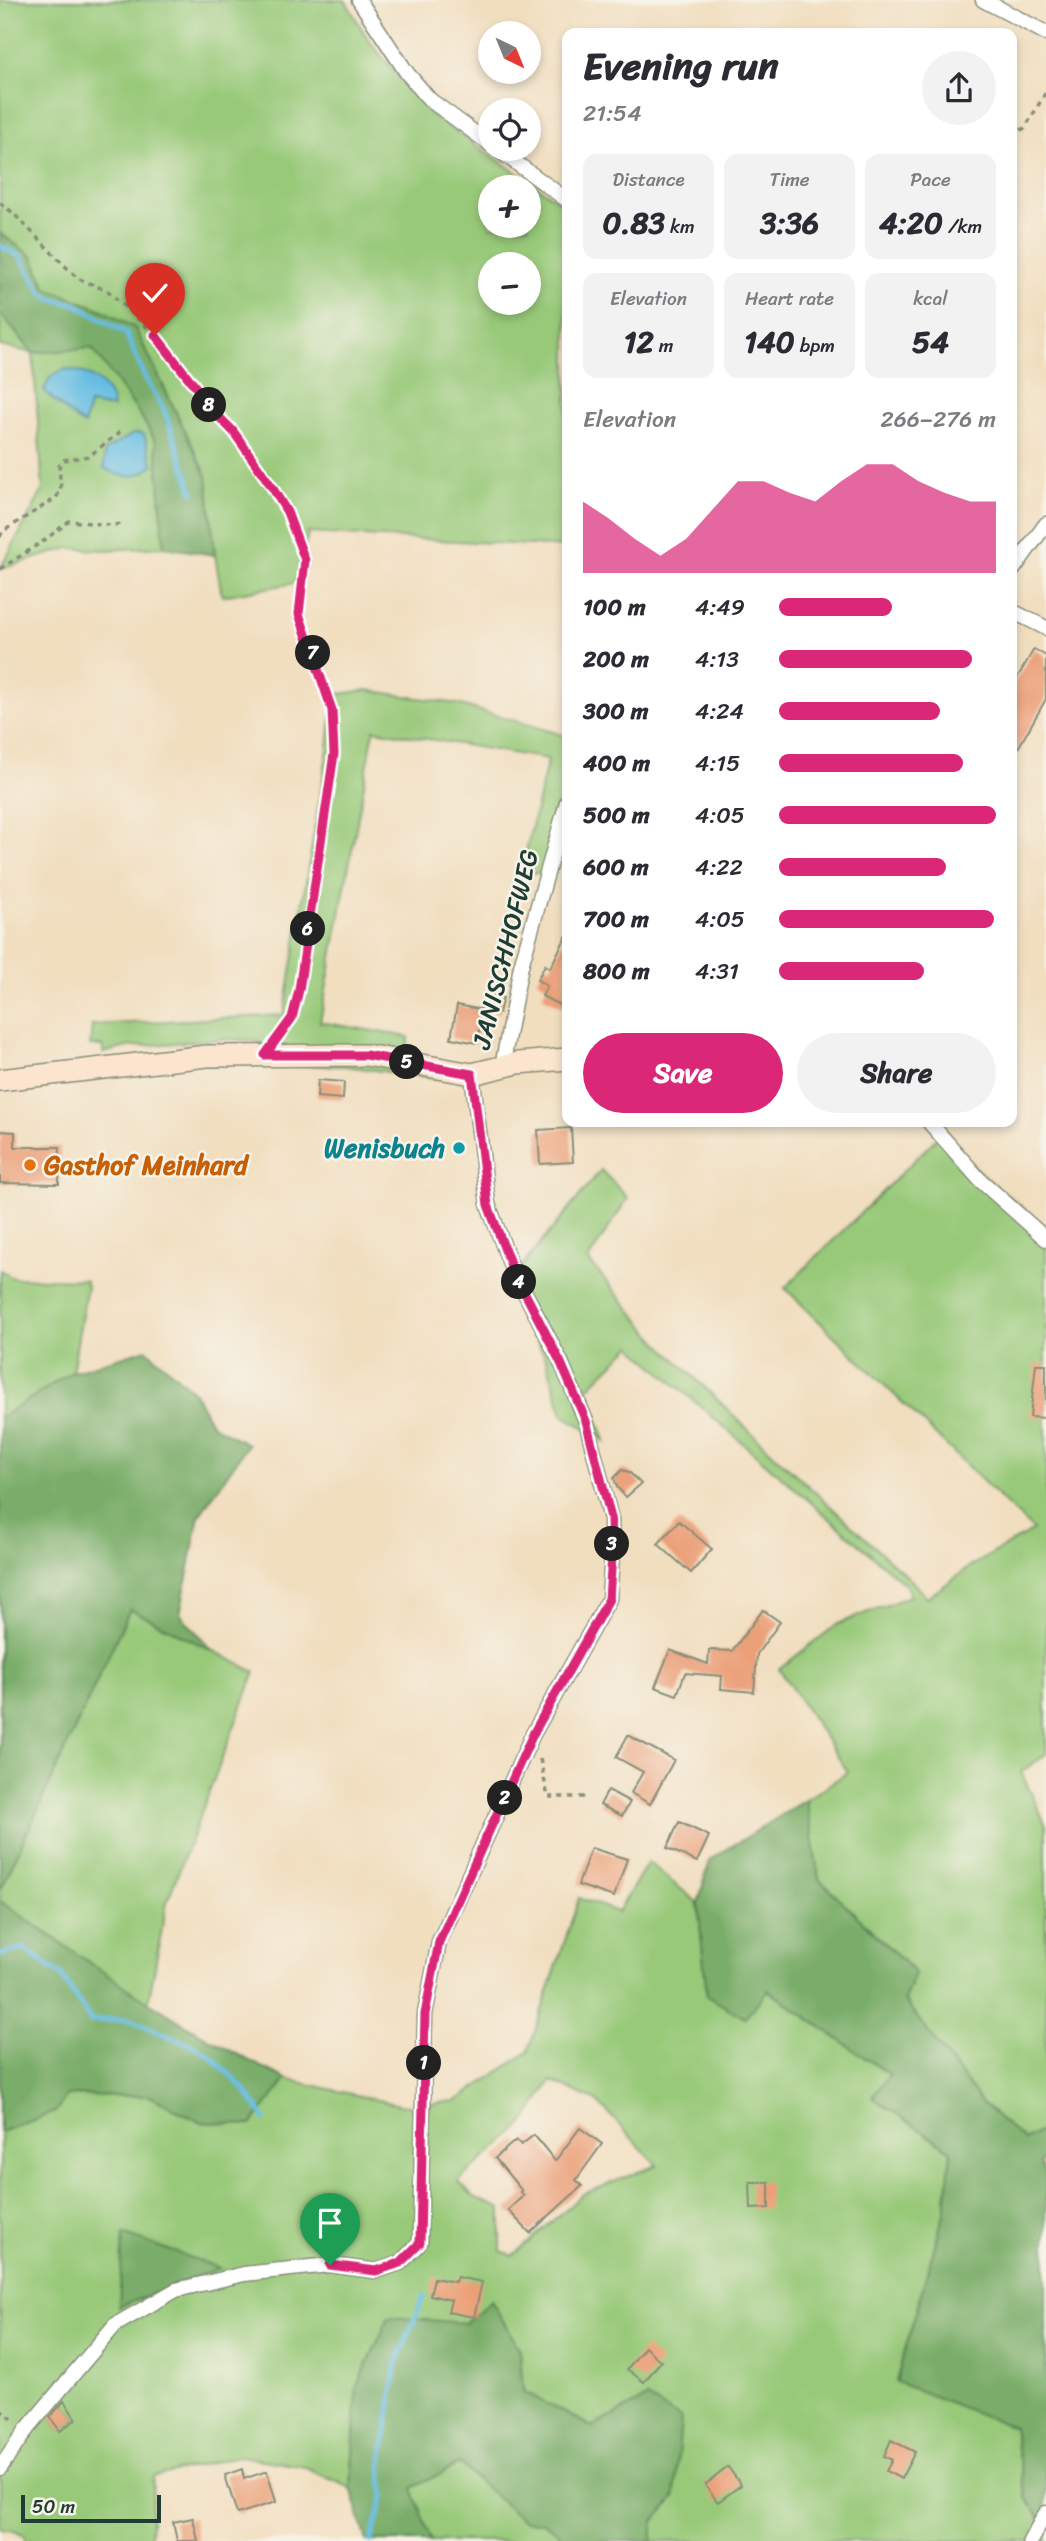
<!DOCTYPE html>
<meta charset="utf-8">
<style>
:root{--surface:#fff;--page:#f2f2f3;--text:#2b2b33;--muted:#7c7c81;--accent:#db2777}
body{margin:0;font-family:Sriracha,sans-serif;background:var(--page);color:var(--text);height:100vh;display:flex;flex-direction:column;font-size:26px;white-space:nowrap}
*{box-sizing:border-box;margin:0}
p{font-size:23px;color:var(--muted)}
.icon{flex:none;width:38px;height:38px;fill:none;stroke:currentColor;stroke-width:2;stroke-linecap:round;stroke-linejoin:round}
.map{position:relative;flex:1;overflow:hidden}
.panel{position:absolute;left:562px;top:28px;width:455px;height:1099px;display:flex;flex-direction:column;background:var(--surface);border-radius:14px;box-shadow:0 4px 10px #0003}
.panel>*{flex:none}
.needle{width:46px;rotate:137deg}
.tools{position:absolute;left:478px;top:21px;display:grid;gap:14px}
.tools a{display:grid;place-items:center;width:63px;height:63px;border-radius:50%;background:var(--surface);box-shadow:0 4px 10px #0003;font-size:35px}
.scale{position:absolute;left:21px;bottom:18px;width:140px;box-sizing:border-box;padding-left:7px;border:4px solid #1f3d34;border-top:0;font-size:19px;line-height:24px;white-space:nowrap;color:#1f3d34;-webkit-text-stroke:5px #f7f3e8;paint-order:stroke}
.pin{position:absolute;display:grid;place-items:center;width:60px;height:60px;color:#fff;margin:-72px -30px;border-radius:50% 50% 50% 0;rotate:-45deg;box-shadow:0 0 7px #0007}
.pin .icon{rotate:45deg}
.km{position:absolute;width:35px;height:35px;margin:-18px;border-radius:50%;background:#222;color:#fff;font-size:19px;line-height:35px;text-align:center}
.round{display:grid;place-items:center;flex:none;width:74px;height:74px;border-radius:37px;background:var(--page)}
.overview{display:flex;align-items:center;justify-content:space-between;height:119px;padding:0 21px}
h1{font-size:38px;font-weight:800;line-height:52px}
.figures{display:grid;grid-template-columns:repeat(3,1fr);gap:10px;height:119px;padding:7px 21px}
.figures div{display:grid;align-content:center;border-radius:14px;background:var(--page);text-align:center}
.figures b{font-size:30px;font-weight:800}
.figures small{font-size:19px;font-weight:400}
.figures p{font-size:19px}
.chart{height:196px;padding:14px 21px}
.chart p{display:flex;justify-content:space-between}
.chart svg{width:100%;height:126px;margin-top:7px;fill:var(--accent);opacity:.7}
.button{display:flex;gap:14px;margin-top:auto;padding:14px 21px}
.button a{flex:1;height:80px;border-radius:42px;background:var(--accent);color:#fff;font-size:28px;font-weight:800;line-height:80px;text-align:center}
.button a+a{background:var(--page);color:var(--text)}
ul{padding:0 21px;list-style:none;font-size:23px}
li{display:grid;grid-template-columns:112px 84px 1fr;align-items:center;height:52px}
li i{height:18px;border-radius:9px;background:var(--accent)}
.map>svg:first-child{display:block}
</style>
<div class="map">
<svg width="1046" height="2541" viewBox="0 0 1046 2541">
<rect width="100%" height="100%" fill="#f7f3e8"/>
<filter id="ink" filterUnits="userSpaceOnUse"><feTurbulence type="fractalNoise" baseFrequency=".0143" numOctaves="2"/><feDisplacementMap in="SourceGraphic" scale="14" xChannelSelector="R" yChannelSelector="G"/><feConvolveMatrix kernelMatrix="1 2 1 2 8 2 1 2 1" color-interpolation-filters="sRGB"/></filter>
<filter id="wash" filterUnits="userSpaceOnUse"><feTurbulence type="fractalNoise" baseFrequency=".00686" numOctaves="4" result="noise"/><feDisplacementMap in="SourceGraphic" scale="28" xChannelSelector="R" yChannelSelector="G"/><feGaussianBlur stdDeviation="1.57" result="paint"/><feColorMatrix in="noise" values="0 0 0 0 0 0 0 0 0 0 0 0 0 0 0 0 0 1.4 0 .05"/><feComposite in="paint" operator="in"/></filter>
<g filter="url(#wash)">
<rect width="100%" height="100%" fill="#f1debf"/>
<g fill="#98c979" stroke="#5c8356" stroke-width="2" fill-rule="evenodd">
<path d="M0 0H345L369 41 430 114 567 207V547L308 533 295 583 222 596 215 555 207 476 135 328 102 310 46 288 33 257 0 233ZM490 187H528V226H490ZM490 264H528V303H490Z"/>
<path d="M0 313 33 353 92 348 141 416 156 442 164 547 104 550 69 548 0 569 43 490 33 353 0 346ZM65 369 100 405 89 404 84 424C65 413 59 396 50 377ZM135 433 150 456 153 464 105 451Z"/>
<path d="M367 690 457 704 567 736V809L547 874 521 872 548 759 374 730 320 1022 409 1037 407 1049 441 1079 345 1066 278 1065 277 1047 248 1040 224 1039 127 1047 103 1053V1046H90L92 1025 284 1015 328 748 333 695Z"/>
<path d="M940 1135 985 1177 1046 1227V1754L1021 1772 1046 1825V2128L1024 2140 983 2104 904 2000 915 1973 819 1879 806 1800 848 1772 779 1669 838 1624 910 1596 906 1585 631 1346 587 1389 605 1441 563 1415 546 1359 507 1284 601 1170 628 1198 588 1260 657 1341 768 1449 911 1580 927 1598 971 1566 1033 1530 785 1288Z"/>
<path d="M0 1270 13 1278 85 1280 87 1286 72 1372 0 1418V1305L2 1300 0 1298Z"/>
<path d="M130 1608 255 1672 167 1902 148 2003 0 1901V1891Z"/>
<path d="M648 1862 698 1903 707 1996 745 2018 767 1990 890 2075 873 2097 951 2151 945 2210 896 2381 1013 2427 1026 2497 1046 2528V2541H652L654 2521 675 2497 592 2427 522 2391 520 2350 491 2301 466 2323 357 2386 351 2488 301 2466 239 2456 153 2477 150 2541H25V2536L14 2531 0 2529V2132L55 2112 67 2095 150 2096 200 2122 251 2125 286 2079 404 2106 456 2101 528 2052 579 1898 618 1912ZM551 2081 597 2101 657 2165 583 2194 513 2256 501 2251V2209L472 2196 458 2181 523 2124ZM64 2401 76 2419 60 2430 47 2413Z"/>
<path d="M459 2464 524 2521 543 2522 569 2541H431L411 2488Z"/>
</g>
<g fill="#7aad69" stroke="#4c754e" stroke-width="2">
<path d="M0 233 33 257 46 288 102 310 135 328 207 476 215 555 164 547 156 442 141 416 92 348 33 353 0 313Z"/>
<path d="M146 1349 193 1391 212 1425 248 1444 199 1516 180 1614 213 1651 130 1609 0 1891V1418L72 1372Z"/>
<path d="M806 1800 819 1879 915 1973 904 2000 983 2104 1024 2140 1046 2128V2156L1040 2163 1046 2172V2528L1026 2497 1013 2427 896 2382 945 2210 951 2151 872 2097 890 2075 768 1990 745 2018 707 1996 698 1903 710 1860Z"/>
<path d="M0 1901C93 1965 184 2031 286 2079L251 2125 200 2122 150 2096 67 2095 55 2112 0 2132Z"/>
<path d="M123 2234 220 2268 119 2307Z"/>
<path d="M491 2300 520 2350 523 2391 592 2427 647 2398 681 2418 675 2497 654 2521 652 2541H569L543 2522 524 2521 459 2464 412 2488 431 2541H367L351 2488 357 2386 389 2317 466 2323Z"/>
</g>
<g fill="#66bde3" stroke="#427d8c" stroke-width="2">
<path d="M65 369C87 371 111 384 113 408L89 404 84 425C75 419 51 399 44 390L50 377Z"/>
<path d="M135 433 144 434 153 465C136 480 123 479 104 468L105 450Z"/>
</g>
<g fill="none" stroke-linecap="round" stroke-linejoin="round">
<g stroke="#66bde3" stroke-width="5">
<path d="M0 246 20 256 41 291 50 299 75 304 126 333 143 373 165 412 193 492"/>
<path d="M0 1955 23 1948 60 1974 91 2021 128 2019 194 2046 210 2055 246 2091 265 2119"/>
<path d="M371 2541 384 2495 381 2469 397 2362 424 2296"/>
</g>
</g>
<g id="blocks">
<g fill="#eb9f77">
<path d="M1034 649 1046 656V699L1012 759V687Z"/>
<path d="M567 935V1009L542 996 547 986 537 980 545 965 550 968Z"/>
<path d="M485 993 503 998 499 1013 481 1008Z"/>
<path d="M457 1005 483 1010 477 1043 451 1038Z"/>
<path d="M318 1080 344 1082 343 1099 317 1097Z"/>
<path d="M571 1128 573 1162 540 1164 538 1130Z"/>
<path d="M0 1131 15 1132V1147H60L59 1184 0 1183Z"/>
<path d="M1036 1364H1046V1418L1030 1417Z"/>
<path d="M622 1470 629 1472 641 1484 626 1497 617 1487 614 1478Z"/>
<path d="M679 1521 712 1549 691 1573 658 1544Z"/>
<path d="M763 1610 780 1622 757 1654 754 1692 721 1689 722 1676 685 1673 677 1695 655 1687 670 1650 708 1664 709 1650 732 1651Z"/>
<path d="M628 1735 674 1760 650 1804 631 1793 643 1772 616 1757Z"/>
<path d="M608 1790 630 1802 622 1816 600 1805Z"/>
<path d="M679 1822 709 1836 697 1862 667 1848Z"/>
<path d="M591 1848 627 1859 614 1897 578 1885Z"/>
<path d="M580 2128 602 2144 576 2180 582 2186 530 2233 508 2210 524 2195 520 2192 522 2191 495 2158 516 2140 521 2145 534 2135 555 2161Z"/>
<path d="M750 2182H769V2208L751 2209Z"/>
<path d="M457 2277 482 2282 474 2317 448 2312 451 2300 430 2295 434 2278 455 2282Z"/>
<path d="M645 2347 661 2361 644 2382 627 2369Z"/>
<path d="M64 2401 76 2419 60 2431 50 2417Z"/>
<path d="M891 2440 915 2452 901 2479 886 2471 892 2460 884 2456Z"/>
<path d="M728 2467 741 2485 718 2502 705 2485Z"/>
<path d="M242 2469 244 2479 267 2471 276 2502 237 2514 225 2475Z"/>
<path d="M193 2518 198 2541H177L173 2522Z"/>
</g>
</g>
</g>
<g filter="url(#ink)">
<use href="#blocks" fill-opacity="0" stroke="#888e7a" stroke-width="2"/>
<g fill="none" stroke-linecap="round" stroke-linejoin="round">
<defs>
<g id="street">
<path d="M359 0 407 73 430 100 490 144"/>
<path d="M983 0 1046 33"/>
<path d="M497 149 567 200"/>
<path d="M1012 571 1046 524"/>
<path d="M1012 611 1046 628"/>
<path d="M502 1067 521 966 567 802"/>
<path d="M929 1122 980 1180 1046 1239"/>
<path d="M0 2468 27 2429 115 2325 176 2290 244 2274 329 2265 376 2271 400 2263 420 2243 425 2014 439 1942 533 1734 609 1599 612 1555 611 1519 586 1421 561 1362 511 1266 488 1204 472 1074"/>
<path d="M1030 2541 1046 2513"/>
</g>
<path id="secondary" d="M0 1080 207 1056 366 1055 472 1074 518 1063 567 1059"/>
</defs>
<use href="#street" stroke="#888e7a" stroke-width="17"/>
<use href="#secondary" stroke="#888e7a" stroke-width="24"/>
<g stroke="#888e7a" stroke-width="3.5" stroke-dasharray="5 5" stroke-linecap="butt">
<path d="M1012 135 1025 128 1046 92"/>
<path d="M0 203 12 212 77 278 108 291 155 335 218 417 233 431 272 487 287 512 305 560 299 613 332 710 334 754 299 991 292 1019 281 1037"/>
<path d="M0 537 2 532 56 498 61 489 59 466 64 460 89 456 124 429"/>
<path d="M0 569 45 540 69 521 111 525 123 524"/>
<path d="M540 1759 548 1797H587"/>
<path d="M0 2410 15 2421"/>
</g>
<use href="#street" stroke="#fff" stroke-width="14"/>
<use href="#secondary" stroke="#fce5cf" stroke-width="21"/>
</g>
</g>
<g fill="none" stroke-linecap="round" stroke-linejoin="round" filter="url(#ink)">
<defs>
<path id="route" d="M155 335 219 417 233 431 272 487 287 512 305 560 299 614 332 710 334 754 299 990 292 1018 265 1055H366L472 1074 488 1205 511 1266 561 1363 586 1421 611 1518 612 1555 609 1599 533 1734 439 1942 425 2014 420 2243 400 2263 376 2271 330 2265"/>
</defs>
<use href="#route" stroke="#fff" stroke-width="14"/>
<use href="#route" stroke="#db2777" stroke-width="9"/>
</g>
<circle fill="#0f9aa8" stroke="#f7f3e8" stroke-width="2.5" cx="459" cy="1148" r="7"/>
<circle fill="#e8710a" stroke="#f7f3e8" stroke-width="2.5" cx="30" cy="1165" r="7"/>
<g text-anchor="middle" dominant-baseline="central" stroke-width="5" stroke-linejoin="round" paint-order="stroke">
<g font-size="26" fill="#1f3d34" stroke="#f7f3e8">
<text transform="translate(505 949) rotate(-76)">JANISCHHOFWEG</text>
</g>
<g font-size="26" font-weight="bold" fill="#0d838f" stroke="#f7f3e8" text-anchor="end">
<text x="445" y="1148">Wenisbuch</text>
</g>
<g font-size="26" font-weight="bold" fill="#c56008" stroke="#f7f3e8" text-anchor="start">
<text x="44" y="1165">Gasthof Meinhard</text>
</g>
</g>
</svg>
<div class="tools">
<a><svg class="needle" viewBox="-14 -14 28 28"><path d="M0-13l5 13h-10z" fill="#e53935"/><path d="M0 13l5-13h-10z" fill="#7c7c81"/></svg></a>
<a><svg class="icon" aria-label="locate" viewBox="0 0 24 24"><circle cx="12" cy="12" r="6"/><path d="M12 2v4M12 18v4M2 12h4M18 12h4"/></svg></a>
<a>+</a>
<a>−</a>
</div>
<div class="scale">50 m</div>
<div class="pin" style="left:330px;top:2265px;background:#1e9e55"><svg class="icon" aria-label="arrive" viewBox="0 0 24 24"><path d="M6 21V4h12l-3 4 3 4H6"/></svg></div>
<div class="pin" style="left:155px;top:335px;background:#d93025"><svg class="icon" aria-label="check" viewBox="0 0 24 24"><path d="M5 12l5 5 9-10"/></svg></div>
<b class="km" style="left:424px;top:2063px">1</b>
<b class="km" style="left:505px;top:1798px">2</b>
<b class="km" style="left:612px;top:1544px">3</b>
<b class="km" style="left:519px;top:1282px">4</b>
<b class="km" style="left:407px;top:1062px">5</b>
<b class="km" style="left:308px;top:929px">6</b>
<b class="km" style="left:313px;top:653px">7</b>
<b class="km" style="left:209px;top:405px">8</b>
<section class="panel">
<div class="overview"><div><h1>Evening run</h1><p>21:54</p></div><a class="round"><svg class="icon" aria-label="share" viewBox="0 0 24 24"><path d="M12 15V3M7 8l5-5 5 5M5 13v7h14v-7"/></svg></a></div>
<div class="figures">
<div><p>Distance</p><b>0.83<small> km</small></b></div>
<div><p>Time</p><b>3:36</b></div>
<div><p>Pace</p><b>4:20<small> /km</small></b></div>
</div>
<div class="figures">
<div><p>Elevation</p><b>12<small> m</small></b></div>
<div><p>Heart rate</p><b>140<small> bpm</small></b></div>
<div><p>kcal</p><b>54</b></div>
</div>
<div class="chart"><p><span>Elevation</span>266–276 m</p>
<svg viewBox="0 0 160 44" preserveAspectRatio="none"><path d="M0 44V19L10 25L20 32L30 38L40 32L50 22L60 12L70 12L80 16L90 19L100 12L110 6L120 6L130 12L140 16L150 19L160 19V44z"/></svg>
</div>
<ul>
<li><b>100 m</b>4:49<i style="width:52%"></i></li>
<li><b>200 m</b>4:13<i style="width:89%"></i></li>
<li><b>300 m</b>4:24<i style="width:74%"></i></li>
<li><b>400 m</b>4:15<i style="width:85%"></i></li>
<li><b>500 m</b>4:05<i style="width:100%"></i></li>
<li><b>600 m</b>4:22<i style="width:77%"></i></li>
<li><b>700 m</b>4:05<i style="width:99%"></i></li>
<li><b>800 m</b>4:31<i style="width:67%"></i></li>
</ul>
<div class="button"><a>Save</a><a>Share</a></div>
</section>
</div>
